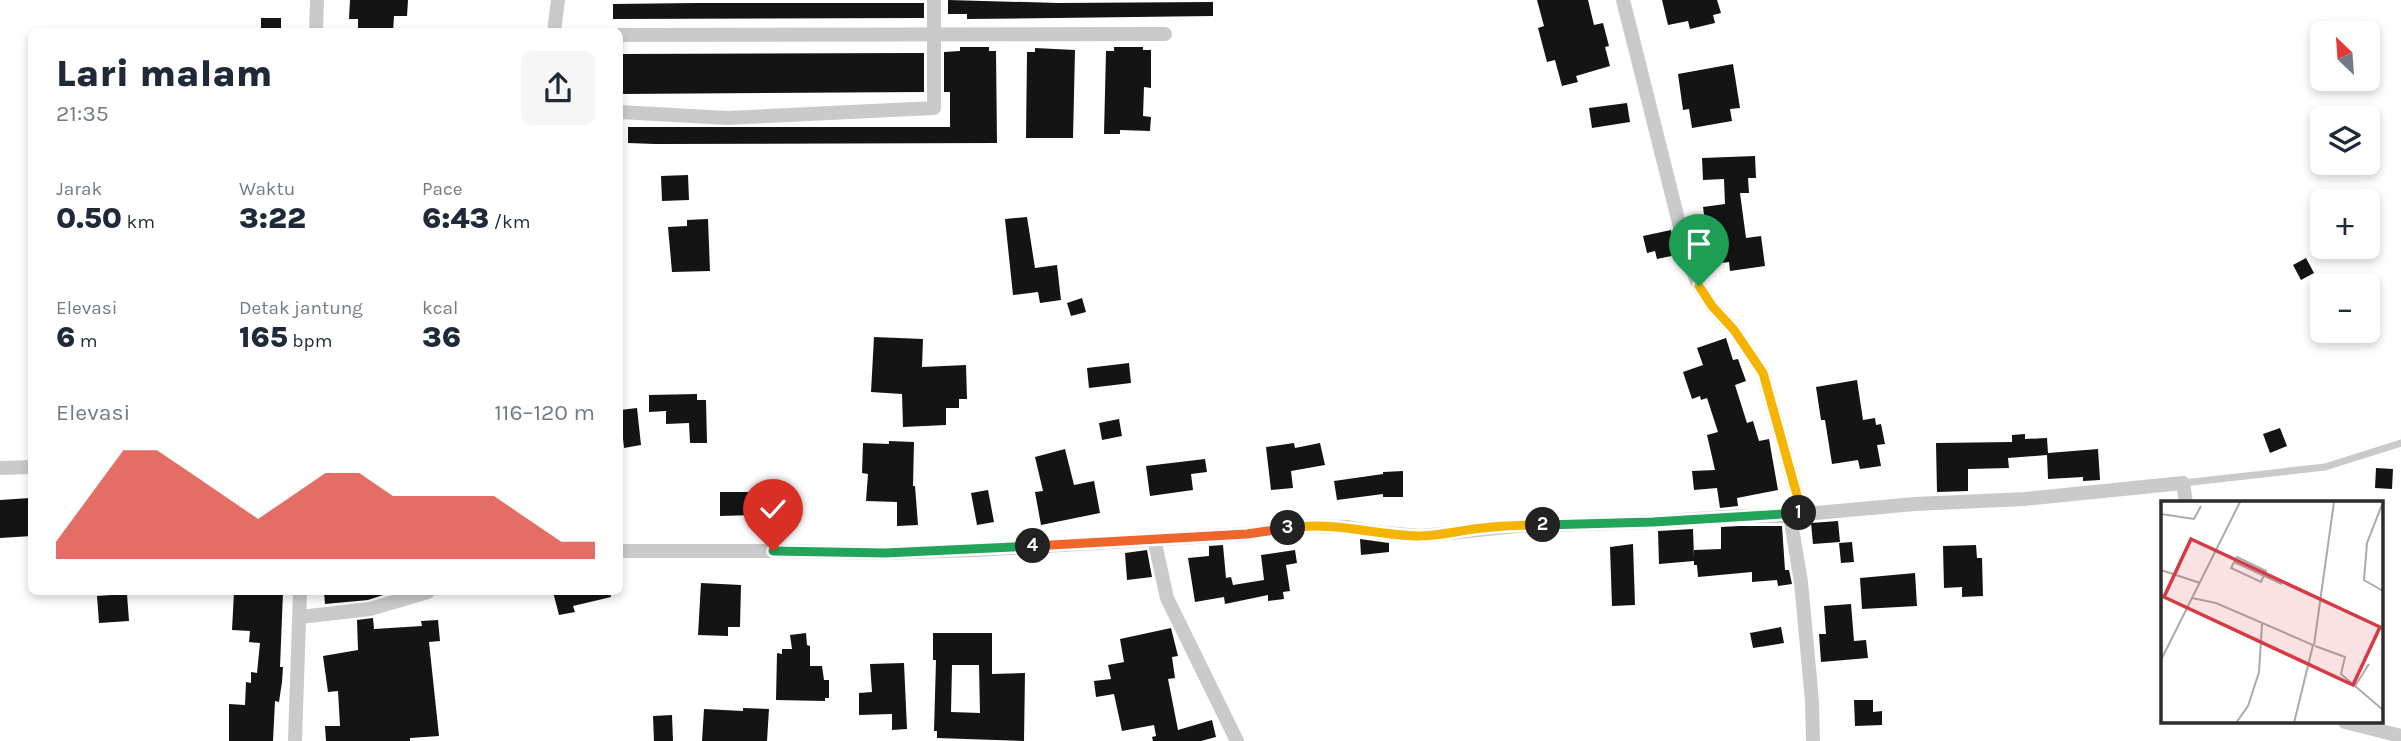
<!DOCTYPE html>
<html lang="id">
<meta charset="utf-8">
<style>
:root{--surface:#fff;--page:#f6f6f7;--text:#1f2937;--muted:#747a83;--accent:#d93025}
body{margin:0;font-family:Karla,sans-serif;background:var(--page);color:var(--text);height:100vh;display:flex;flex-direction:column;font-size:26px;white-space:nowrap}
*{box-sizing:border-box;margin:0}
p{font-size:23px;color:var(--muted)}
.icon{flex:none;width:38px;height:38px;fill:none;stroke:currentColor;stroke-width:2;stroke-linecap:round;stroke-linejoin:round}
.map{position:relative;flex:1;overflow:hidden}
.details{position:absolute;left:28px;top:28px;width:595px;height:567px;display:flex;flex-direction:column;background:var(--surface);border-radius:10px;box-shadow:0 4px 10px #0003}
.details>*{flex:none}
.needle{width:46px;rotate:335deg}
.controls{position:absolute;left:2310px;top:21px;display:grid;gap:14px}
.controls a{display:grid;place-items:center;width:70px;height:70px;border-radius:10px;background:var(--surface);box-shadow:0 4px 10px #0003;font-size:35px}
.pin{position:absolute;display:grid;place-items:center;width:60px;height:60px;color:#fff;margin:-72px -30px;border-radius:50% 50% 50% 0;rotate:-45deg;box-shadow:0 0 7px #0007}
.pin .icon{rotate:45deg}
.km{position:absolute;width:35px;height:35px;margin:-18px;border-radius:50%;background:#222;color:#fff;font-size:19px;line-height:35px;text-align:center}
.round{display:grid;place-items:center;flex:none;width:74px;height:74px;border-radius:10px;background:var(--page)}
.summary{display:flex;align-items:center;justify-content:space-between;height:119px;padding:0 28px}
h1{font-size:38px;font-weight:800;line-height:52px}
.stats{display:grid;grid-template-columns:repeat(3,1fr);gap:10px;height:119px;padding:7px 28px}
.stats div{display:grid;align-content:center}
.stats b{font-size:30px;font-weight:800}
.stats small{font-size:19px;font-weight:400}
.stats p{font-size:19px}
.chart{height:196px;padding:14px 28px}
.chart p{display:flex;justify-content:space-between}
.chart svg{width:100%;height:126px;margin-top:7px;fill:var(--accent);opacity:.7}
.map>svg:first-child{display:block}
</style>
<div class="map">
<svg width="2401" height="741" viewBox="0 0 2401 741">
<rect width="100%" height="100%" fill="#fff"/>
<g fill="#141414" fill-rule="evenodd">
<path d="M350 0H408L407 16H394L393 32H358V19H349Z"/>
<path d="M948 0 1058 3 1213 2V16L967 19V14H948Z"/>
<path d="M1537 0H1588L1594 25 1603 23 1609 46 1605 47 1610 66 1576 76 1578 82 1562 86 1555 60 1547 62 1538 28 1544 26Z"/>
<path d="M1662 0H1717L1721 13 1713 15 1715 23 1690 29 1688 21 1668 25Z"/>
<path d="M697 3H924V18L613 19V4Z"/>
<rect x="261" y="18" width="20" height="14"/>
<path d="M960 47H989V51H996L997 143 655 144 628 143V127H950V92H944V52L960 51Z"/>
<path d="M1114 47H1143V50H1151V88L1144 87 1143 116 1151 117 1150 131 1120 130V134H1104L1106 51H1114Z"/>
<path d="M1035 48 1075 50 1073 138H1026L1027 52H1035Z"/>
<path d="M914 53H924V92L620 94V54Z"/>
<path d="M1733 64 1740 108 1730 109 1732 121 1692 128 1689 109 1683 110 1678 74Z"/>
<path d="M1627 103 1630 122 1592 128 1589 108Z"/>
<path d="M1755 156 1756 178H1748L1749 193H1740L1746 238 1761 236 1765 266 1730 271 1729 262 1721 263 1715 228 1706 230 1703 207 1725 204 1724 179 1703 180 1702 158Z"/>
<path d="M688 175 689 200 662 201 661 176Z"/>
<path d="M1027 217 1035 268 1057 265 1061 300 1040 303 1038 292 1013 295 1005 219Z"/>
<path d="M708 219 710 271 672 272 668 227 687 226V220Z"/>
<path d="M1671 230 1676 255 1657 259 1655 251 1647 253 1643 236Z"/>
<path d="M2306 258 2314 273 2301 280 2293 265Z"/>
<path d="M1082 298 1086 312 1071 316 1067 303Z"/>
<path d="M874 337 923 339 922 367 966 365 967 399H959V408H946V425L903 427 902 394 871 392Z"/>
<path d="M1726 338 1733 360 1738 359 1746 381 1735 385 1747 423 1753 421 1759 441 1769 439 1778 490 1737 498 1738 506 1720 508 1717 488 1694 490 1692 471 1715 470 1707 435 1718 432 1707 398 1701 400 1700 396 1692 399 1683 372 1703 365 1697 348Z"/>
<path d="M1129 363 1131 383 1089 388 1087 368Z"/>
<path d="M1857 380 1863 420 1875 418 1876 425 1881 424 1885 444 1877 445 1881 466 1860 469 1858 460 1832 464 1825 420H1821L1816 387Z"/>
<path d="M697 394V400H706L707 443H690L689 423 666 424V411L649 412V395Z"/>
<path d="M637 408 641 445 624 448 620 410Z"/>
<path d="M1119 419 1122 436 1102 440 1099 423Z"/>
<path d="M2280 428 2287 446 2270 453 2263 434Z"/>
<path d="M2025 434V439L2047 438 2048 453 2098 449 2100 480 2083 481V477L2048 479 2047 455 2008 458 2009 468 1968 469V491L1937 492 1936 443 2012 442V435Z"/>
<path d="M889 441 914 442 913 486H915L918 525 897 526V502L866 501 868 474 862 473 863 443 889 444Z"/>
<path d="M1294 443 1295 448 1320 443 1325 465 1291 471 1293 488 1271 490 1266 447Z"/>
<path d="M1065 449 1074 485 1094 481 1100 513 1041 525 1035 492 1043 491 1035 457Z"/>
<path d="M1205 459 1207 472 1191 474 1193 490 1150 496 1146 466Z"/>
<path d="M2376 468 2393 469 2392 489 2375 488Z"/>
<path d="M1403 471V497H1383V494L1337 500 1334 481 1383 474V472Z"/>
<path d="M988 490 994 522 977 525 971 493Z"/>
<path d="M720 492H755V515L720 516Z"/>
<path d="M30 498 32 536 0 538V500Z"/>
<path d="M1838 521 1840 542 1813 544 1811 523Z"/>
<path d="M1739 526H1782L1785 570H1789L1792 584 1778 586 1777 580 1752 582V572L1698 577 1697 565H1694V561L1659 564 1658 531 1693 529 1694 558V550L1721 549V527Z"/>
<path d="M1360 539 1389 543V552L1361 555Z"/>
<path d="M1852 542 1854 562 1841 563 1839 543Z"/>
<path d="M1633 544 1635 605 1612 606 1610 547Z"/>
<path d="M1223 545 1226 578 1231 577 1233 585 1264 580 1261 555 1295 550 1297 563 1286 565 1290 591 1283 592 1284 599 1268 601V595L1225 604 1224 597 1195 602 1188 558 1209 556V546Z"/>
<path d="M1976 545 1977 558H1982L1983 596 1962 597V587L1944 588 1943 546Z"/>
<path d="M1147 550 1152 577 1127 580 1125 553Z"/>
<path d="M1915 573 1917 606 1862 609 1860 578Z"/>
<path d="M701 583 741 585 740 627H728V636L698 635Z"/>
<path d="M234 592H283L280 667H283L282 682 279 702 275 701 273 741H229V704L245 705 246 682 251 683V672L257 673 260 643 249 642 250 631 232 630Z"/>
<path d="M324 592H389V593L368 600 325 604Z"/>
<path d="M553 592H610L611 597 573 606 575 612 559 615Z"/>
<path d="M127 594 129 621 99 623 97 596Z"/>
<path d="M1851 604 1854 641 1866 640 1868 658 1821 662 1819 634H1826L1824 606Z"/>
<path d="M373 618 374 629 422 626 421 621 438 620 440 641 429 642 439 736 410 738V741H326L325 726H340L338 691 328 692 323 656 358 650 357 620Z"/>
<path d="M1781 627 1784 643 1753 648 1750 633Z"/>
<path d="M1171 628 1178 656 1172 657 1175 678 1168 679 1178 730 1212 720 1216 737 1201 741H1153L1152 737 1156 736 1154 725 1122 731 1114 694 1096 697 1094 681 1111 679 1108 665 1124 662 1120 639Z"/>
<path d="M806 633 807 645 810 646V666H822L824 680H829V698H825V701L776 700 777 653 782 654V649H792L790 635Z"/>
<path d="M933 633H992V674L1025 673 1024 741 937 738V731H934L936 660H933ZM952 665H979L980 713 951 712Z"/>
<path d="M904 663 907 729 892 730V714L859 715V693L872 692 870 664Z"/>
<path d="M1854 700H1873V712L1882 711V725L1855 726Z"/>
<path d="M743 708 769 709 767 741H702L704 709 743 711Z"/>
<path d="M672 715 673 741H654L653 716Z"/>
</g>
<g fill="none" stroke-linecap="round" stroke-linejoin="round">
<path stroke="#cacaca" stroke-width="7" d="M2183 483 2325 467 2401 443"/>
<g stroke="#cacaca" stroke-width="14">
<path d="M1623 0 1688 259 1699 286 1712 306 1734 330 1763 373 1802 513"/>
<path d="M316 32 317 0"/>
<path d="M554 32 558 0"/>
<path d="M620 35 1165 34"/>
<path d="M620 112 727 118 934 108V0"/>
<path d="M0 468 32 467"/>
<path d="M1794 515 1915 504 2025 499 2183 483 2186 503"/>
<path d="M1154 539 1167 598 1237 741"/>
<path d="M620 551H773L885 553 976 550 1247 534 1300 526 1348 527 1374 532 1421 536 1516 526 1653 522 1739 516H1790L1801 582 1812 701 1813 741"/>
<path d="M300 617 370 609 428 592"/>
<path d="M2345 722 2401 736"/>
<path d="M295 741 300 592"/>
</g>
</g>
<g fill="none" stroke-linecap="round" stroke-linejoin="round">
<defs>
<path id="split-1" d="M1699 286 1712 306 1734 330 1763 373 1802 513H1799"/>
<path id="split-2" d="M1543 525 1653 522 1799 513"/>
<path id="split-3" d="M1288 528C1335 521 1373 535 1418 536 1440 536 1461 530 1483 528 1503 525 1523 525 1543 525"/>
<path id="split-4" d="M1033 546 1247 534 1288 528"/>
<path id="split-5" d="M773 551 885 553 1033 546"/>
</defs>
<use href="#split-1" stroke="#fff" stroke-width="14"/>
<use href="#split-2" stroke="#fff" stroke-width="14"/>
<use href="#split-3" stroke="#fff" stroke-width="14"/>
<use href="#split-4" stroke="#fff" stroke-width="14"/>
<use href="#split-5" stroke="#fff" stroke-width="14"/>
<use href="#split-1" stroke="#f5b400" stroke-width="9"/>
<use href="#split-2" stroke="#22a559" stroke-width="9"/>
<use href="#split-3" stroke="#f5b400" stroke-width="9"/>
<use href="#split-4" stroke="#f0652b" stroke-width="9"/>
<use href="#split-5" stroke="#22a559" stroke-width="9"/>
</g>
<g transform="translate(2161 501)">
<rect width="222" height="222" fill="#fff"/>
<path fill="none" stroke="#ababab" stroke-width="2" d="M222 1 206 42 203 79 222 90M0 13 33 18 40 5M76 56 105 70 100 81 70 67ZM73 61 121 83M0 69 39 82M31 97 55 102 152 144 133 222M153 144 173 1M154 145 184 156 180 173 222 209M0 159 79 1M194 185 208 163M75 222 87 205 98 171 101 123"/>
<path fill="#d83a43" fill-opacity="0.15" stroke="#d83a43" stroke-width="3.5" d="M30 38 219 126 192 184 3 96Z"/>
<rect width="222" height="222" fill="none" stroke="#2d2d2d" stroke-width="3.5"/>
</g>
</svg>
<div class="controls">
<a><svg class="needle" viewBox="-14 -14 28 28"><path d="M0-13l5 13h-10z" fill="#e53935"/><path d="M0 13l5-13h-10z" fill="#747a83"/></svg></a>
<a><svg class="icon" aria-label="layers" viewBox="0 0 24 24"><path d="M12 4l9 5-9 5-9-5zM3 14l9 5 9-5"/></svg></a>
<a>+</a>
<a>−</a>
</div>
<div class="pin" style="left:1699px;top:286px;background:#1e9e55"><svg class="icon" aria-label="arrive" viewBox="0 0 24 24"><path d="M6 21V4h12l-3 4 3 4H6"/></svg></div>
<div class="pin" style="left:773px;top:551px;background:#d93025"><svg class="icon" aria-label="check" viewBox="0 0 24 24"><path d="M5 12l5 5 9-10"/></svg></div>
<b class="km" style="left:1799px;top:513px">1</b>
<b class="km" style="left:1543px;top:525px">2</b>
<b class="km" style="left:1288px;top:528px">3</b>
<b class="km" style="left:1033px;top:546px">4</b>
<section class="details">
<div class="summary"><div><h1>Lari malam</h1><p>21:35</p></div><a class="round"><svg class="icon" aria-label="share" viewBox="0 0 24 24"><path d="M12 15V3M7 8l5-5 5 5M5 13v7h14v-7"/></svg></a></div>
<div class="stats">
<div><p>Jarak</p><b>0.50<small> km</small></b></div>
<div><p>Waktu</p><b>3:22</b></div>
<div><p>Pace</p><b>6:43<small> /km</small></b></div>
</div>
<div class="stats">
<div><p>Elevasi</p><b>6<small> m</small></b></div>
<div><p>Detak jantung</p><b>165<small> bpm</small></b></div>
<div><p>kcal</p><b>36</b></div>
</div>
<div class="chart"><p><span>Elevasi</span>116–120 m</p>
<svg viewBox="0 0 160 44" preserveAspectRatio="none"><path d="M0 44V38L10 22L20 6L30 6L40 14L50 22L60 30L70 22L80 14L90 14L100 22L110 22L120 22L130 22L140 30L150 38L160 38V44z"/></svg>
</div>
</section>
</div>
